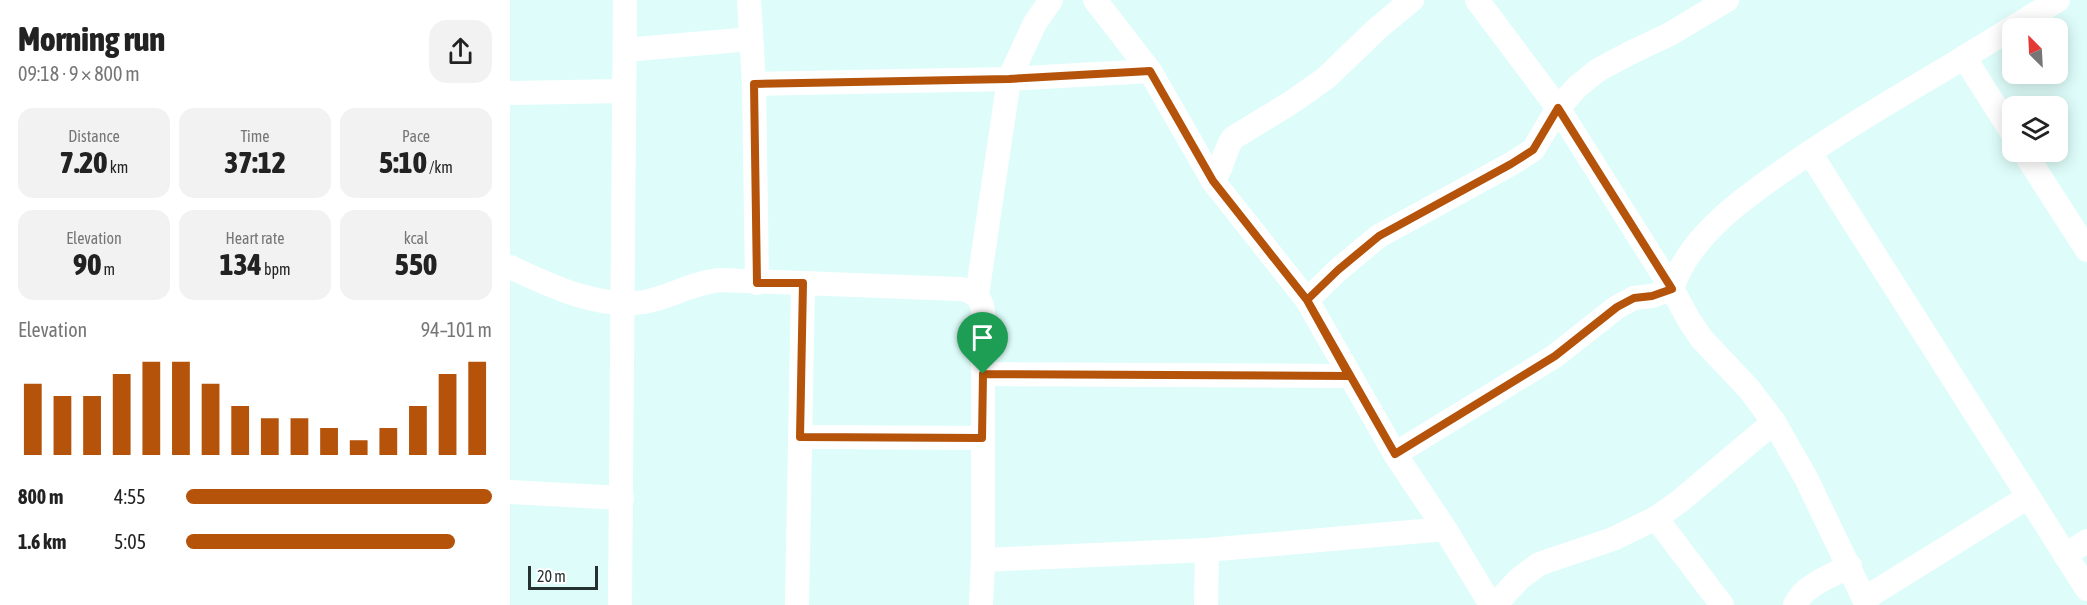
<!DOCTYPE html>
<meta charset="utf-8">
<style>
:root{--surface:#fff;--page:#f2f2f2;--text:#222;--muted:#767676;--accent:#b45309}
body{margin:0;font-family:"Asap Condensed",sans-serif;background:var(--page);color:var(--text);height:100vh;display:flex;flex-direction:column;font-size:22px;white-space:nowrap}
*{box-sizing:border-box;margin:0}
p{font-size:20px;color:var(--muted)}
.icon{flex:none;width:33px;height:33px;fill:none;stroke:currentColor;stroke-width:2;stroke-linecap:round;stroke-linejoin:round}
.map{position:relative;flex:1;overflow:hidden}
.panel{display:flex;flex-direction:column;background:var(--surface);width:510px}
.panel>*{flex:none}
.needle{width:39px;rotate:336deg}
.buttons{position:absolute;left:1492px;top:18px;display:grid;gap:12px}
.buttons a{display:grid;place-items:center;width:66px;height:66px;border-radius:12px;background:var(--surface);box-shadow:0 3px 15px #0003;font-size:30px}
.scale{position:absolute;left:18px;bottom:15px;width:70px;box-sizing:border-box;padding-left:6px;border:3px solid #253130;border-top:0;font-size:16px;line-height:21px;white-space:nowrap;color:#253130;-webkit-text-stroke:4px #fff;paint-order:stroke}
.pin{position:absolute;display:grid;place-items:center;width:51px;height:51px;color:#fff;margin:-62px -26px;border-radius:50% 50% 50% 0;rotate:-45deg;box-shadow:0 0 6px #0007}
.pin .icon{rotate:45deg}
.round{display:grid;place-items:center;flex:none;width:63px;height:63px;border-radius:18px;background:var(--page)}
.head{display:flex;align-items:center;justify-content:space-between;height:102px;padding:0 18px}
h1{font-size:33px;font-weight:800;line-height:45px}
.figures{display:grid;grid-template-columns:repeat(3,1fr);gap:9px;height:102px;padding:6px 18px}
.figures div{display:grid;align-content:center;border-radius:15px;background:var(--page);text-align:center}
.figures b{font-size:30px;font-weight:800}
.figures small{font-size:16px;font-weight:400}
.figures p{font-size:16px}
.chart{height:168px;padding:12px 18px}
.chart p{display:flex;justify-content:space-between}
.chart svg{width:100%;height:108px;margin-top:6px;stroke:var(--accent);stroke-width:6}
ul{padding:0 18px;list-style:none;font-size:20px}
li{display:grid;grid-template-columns:96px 72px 1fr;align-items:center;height:45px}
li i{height:15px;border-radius:8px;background:var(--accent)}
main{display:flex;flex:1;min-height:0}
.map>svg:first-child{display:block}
</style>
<main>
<section class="panel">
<div class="head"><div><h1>Morning run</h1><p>09:18 · 9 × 800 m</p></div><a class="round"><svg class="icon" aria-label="share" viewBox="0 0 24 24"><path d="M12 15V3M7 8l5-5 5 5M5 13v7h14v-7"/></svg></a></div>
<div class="figures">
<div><p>Distance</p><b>7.20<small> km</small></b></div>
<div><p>Time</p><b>37:12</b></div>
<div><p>Pace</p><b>5:10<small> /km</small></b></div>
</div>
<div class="figures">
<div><p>Elevation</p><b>90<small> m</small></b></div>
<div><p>Heart rate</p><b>134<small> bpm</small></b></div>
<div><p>kcal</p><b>550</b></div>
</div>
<div class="chart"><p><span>Elevation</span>94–101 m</p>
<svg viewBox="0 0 160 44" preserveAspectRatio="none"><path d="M5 44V15M15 44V20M25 44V20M35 44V11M45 44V6M55 44V6M65 44V15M75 44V24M85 44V29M95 44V29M105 44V33M115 44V38M125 44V33M135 44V24M145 44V11M155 44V6"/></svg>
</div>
<ul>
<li><b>800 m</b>4:55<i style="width:100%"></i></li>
<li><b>1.6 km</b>5:05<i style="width:88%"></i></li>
</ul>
</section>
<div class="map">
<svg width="1577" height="605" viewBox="0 0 1577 605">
<rect width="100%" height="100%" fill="#defdfa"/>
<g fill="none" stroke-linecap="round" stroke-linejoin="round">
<g stroke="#fff" stroke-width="24">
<path d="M239 0 244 84 247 283"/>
<path d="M585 0 640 71 703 181 797 300 885 454 935 529 981 605"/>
<path d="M967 0 1048 108 1162 289 1179 320 1191 338 1239 389 1264 422 1296 478 1357 605"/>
<path d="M115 50 241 39"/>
<path d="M1454 57 1503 134"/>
<path d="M244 84 499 79 640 71"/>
<path d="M0 93 114 91"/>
<path d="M1514 152 1577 250"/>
<path d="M1300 153 1577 589"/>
<path d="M703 181C713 169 713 152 723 138L782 102 816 78 868 28 902 0"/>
<path d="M0 267C41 286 88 309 134 302 161 297 181 283 210 280L450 289C464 291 471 297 473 311V560L471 605"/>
<path d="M467 295 499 79 525 23 541 0"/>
<path d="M797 300 828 270 869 236 1001 164 1023 150 1048 108 1067 87 1088 70 1120 53 1160 34 1217 0"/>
<path d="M473 374 839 376"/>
<path d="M290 437 472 438"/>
<path d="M885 454 1045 356 1107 307 1124 298 1142 296 1162 289C1180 230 1251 186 1299 153 1343 123 1389 96 1435 69 1473 46 1510 23 1548 0"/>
<path d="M0 492 112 498"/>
<path d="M1146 518 1212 605"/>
<path d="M1555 555 1577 541"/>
<path d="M473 560 697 550 935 529"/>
<path d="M1354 599 1518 497"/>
<path d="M110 605 115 0"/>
<path d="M287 605 293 283"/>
<path d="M696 605 697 550"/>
<path d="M985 605 1009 579 1029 564 1103 539 1146 518 1170 501 1264 422"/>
<path d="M1285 605C1294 585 1321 576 1340 566"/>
</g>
</g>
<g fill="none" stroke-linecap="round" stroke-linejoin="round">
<defs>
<path id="route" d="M473 374 472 438 290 437 293 283H247L244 84 499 79 640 71 703 181 797 300 885 454 1045 356 1107 307 1124 298 1142 296 1162 289 1048 108 1023 150 1001 164 869 236 828 270 797 300 839 376 473 374"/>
</defs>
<use href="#route" stroke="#fff" stroke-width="12"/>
<use href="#route" stroke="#b45309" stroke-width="8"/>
</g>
</svg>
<div class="buttons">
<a><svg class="needle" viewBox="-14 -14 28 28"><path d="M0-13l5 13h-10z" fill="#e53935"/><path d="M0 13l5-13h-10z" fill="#767676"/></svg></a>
<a><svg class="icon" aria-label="layers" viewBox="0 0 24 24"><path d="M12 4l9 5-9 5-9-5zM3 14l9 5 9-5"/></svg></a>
</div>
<div class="scale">20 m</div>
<div class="pin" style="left:473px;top:374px;background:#1e9e55"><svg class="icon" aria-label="arrive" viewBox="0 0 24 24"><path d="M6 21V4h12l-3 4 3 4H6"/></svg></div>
</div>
</main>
